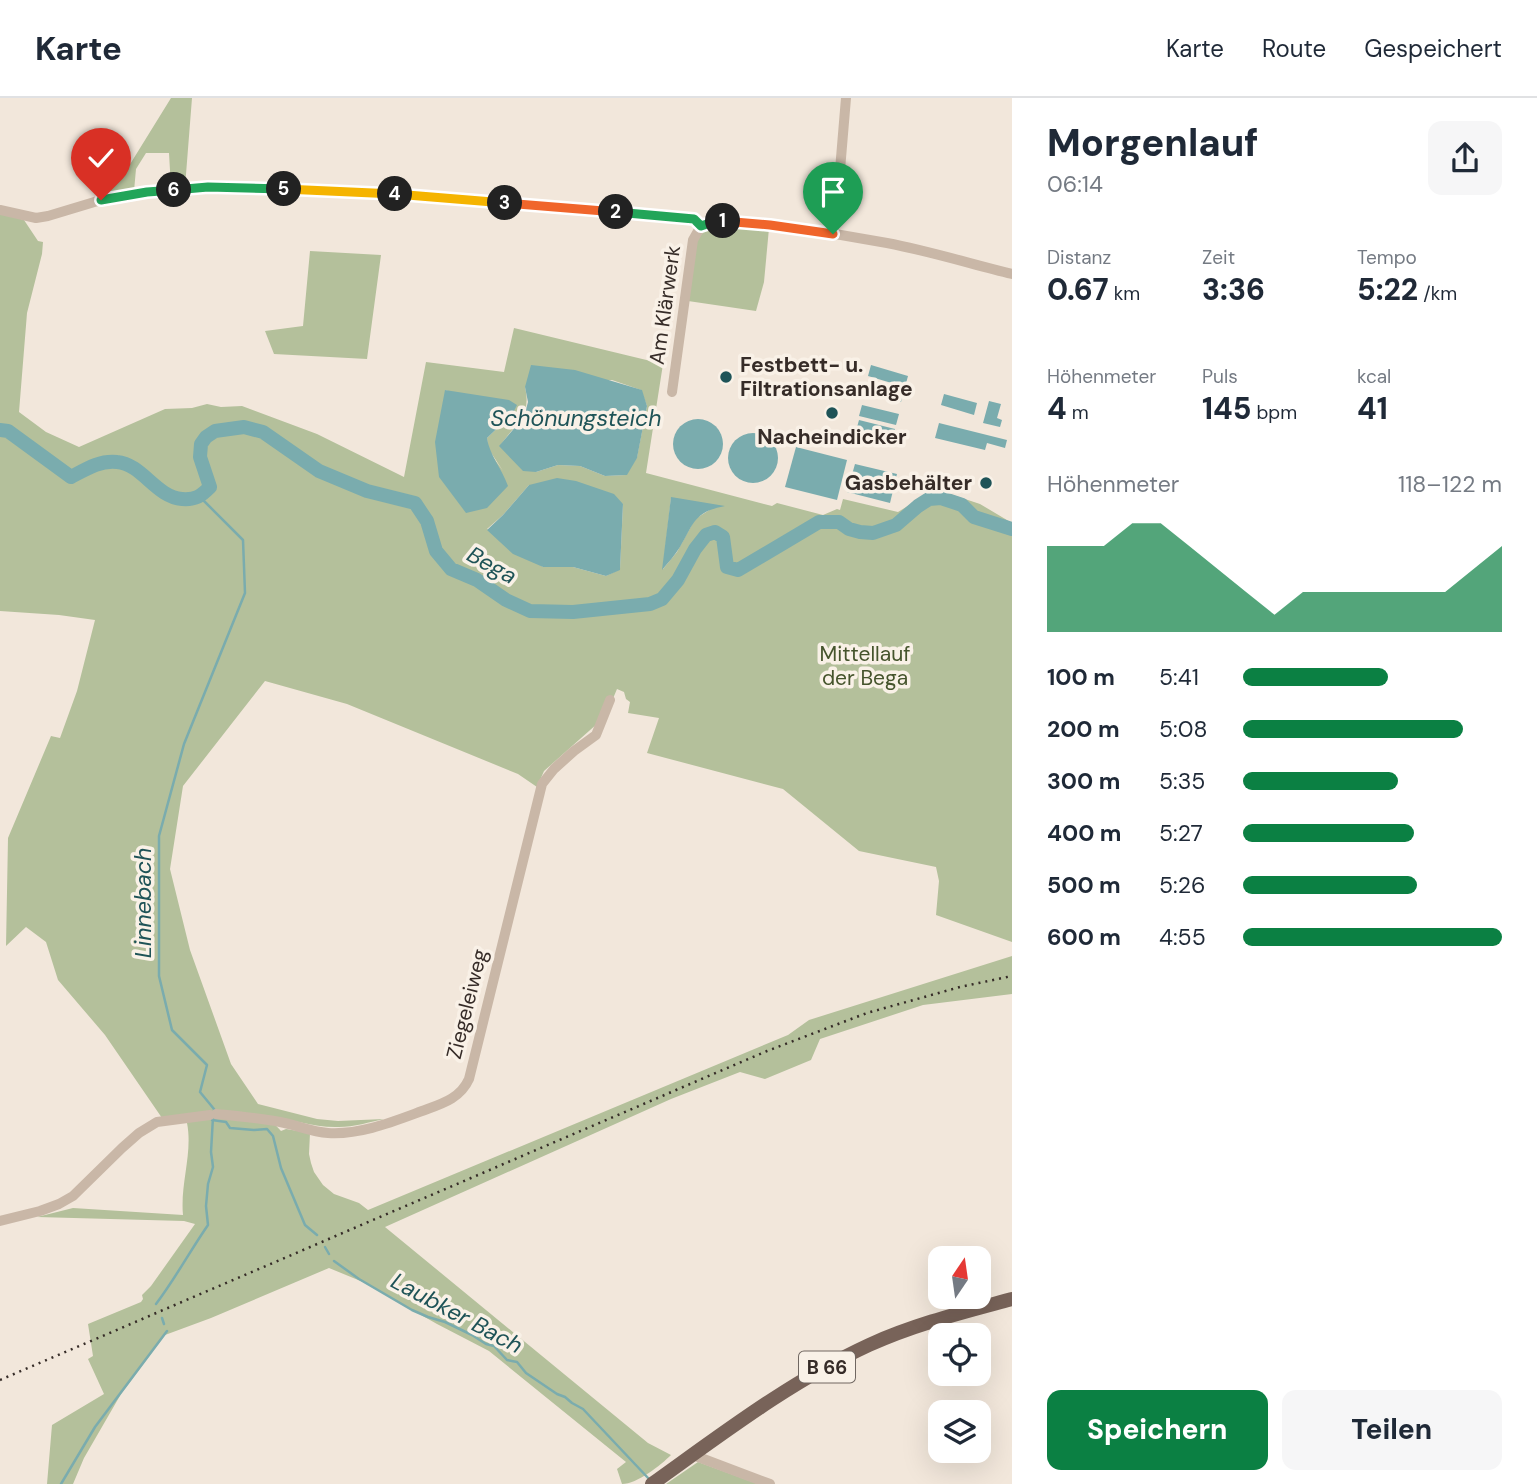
<!DOCTYPE html>
<html lang="de">
<meta charset="utf-8">
<style>
:root{--surface:#fff;--page:#f6f6f7;--text:#1f2937;--muted:#747a83;--line:#e0e1e3;--accent:#0b8043}
body{margin:0;font-family:"DM Sans",sans-serif;background:var(--page);color:var(--text);height:100vh;display:flex;flex-direction:column;font-size:26px;white-space:nowrap}
*{box-sizing:border-box;margin:0}
p{font-size:23px;color:var(--muted)}
.icon{flex:none;width:38px;height:38px;fill:none;stroke:currentColor;stroke-width:2;stroke-linecap:round;stroke-linejoin:round}
.map{position:relative;flex:1;overflow:hidden}
.details{display:flex;flex-direction:column;background:var(--surface);width:525px}
.details>*{flex:none}
.needle{width:46px;rotate:13deg}
.controls{position:absolute;left:928px;top:1148px;display:grid;gap:14px}
.controls a{display:grid;place-items:center;width:63px;height:63px;border-radius:14px;background:var(--surface);box-shadow:0 7px 28px #0002;font-size:35px}
.pin{position:absolute;display:grid;place-items:center;width:60px;height:60px;color:#fff;margin:-72px -30px;border-radius:50% 50% 50% 0;rotate:-45deg;box-shadow:0 0 7px #0007}
.pin .icon{rotate:45deg}
.km{position:absolute;width:35px;height:35px;margin:-18px;border-radius:50%;background:#222;color:#fff;font-size:19px;line-height:35px;text-align:center}
.round{display:grid;place-items:center;flex:none;width:74px;height:74px;border-radius:14px;background:var(--page)}
.summary{display:flex;align-items:center;justify-content:space-between;height:119px;padding:0 35px}
h1{font-size:38px;font-weight:800;line-height:52px}
.metrics{display:grid;grid-template-columns:repeat(3,1fr);gap:10px;height:119px;padding:7px 35px}
.metrics div{display:grid;align-content:center}
.metrics b{font-size:30px;font-weight:800}
.metrics small{font-size:19px;font-weight:400}
.metrics p{font-size:19px}
.chart{height:196px;padding:14px 35px}
.chart p{display:flex;justify-content:space-between}
.chart svg{width:100%;height:126px;margin-top:7px;fill:var(--accent);opacity:.7}
.action{display:flex;gap:14px;margin-top:auto;padding:14px 35px}
.action a{flex:1;height:80px;border-radius:14px;background:var(--accent);color:#fff;font-size:28px;font-weight:800;line-height:80px;text-align:center}
.action a+a{background:var(--page);color:var(--text)}
ul{padding:0 35px;list-style:none;font-size:23px}
li{display:grid;grid-template-columns:112px 84px 1fr;align-items:center;height:52px}
li i{height:18px;border-radius:9px;background:var(--accent)}
header{display:flex;align-items:center;gap:42px;box-sizing:border-box;height:98px;padding:0 35px;background:var(--surface);border-bottom:2px solid var(--line)}
header strong{font-size:33px}
nav{display:flex;gap:38px;margin-inline-start:auto;font-size:24px}
main{display:flex;flex:1;min-height:0}
.map>svg:first-child{display:block}
</style>
<header>
<strong>Karte</strong>
<nav><a>Karte</a><a>Route</a><a>Gespeichert</a></nav>
</header>
<main>
<div class="map">
<svg width="1012" height="1386" viewBox="0 0 1012 1386">
<rect width="100%" height="100%" fill="#f2e7db"/>
<g fill="#b4c09b" fill-rule="evenodd">
<path d="M171 0H192L185 89 171 90 169 55H146L136 71 134 93 100 99 124 76Z"/>
<path d="M0 115 24 122 38 143 43 144 42 156 27 215 19 314 46 334 79 349 165 311 192 310 207 306 221 309 242 308 317 336 404 379 426 264 504 274 514 230 663 266 646 375 772 408 777 405 823 417 837 411 840 412 843 401 898 414 932 393 947 395 980 406 1012 425V844L936 817 939 783 936 769 859 753 783 691 647 655 659 620 628 615 630 604 626 601 624 594 617 591 609 610 598 625 544 673 537 689 518 676 347 606 265 583 183 688 170 771 190 852 231 966 258 1006 317 1021 338 1023 384 1021C370 1024 354 1029 339 1029 315 1030 291 1021 267 1018L281 1033 286 1031 310 1035 309 1056 311 1065 314 1074 323 1087 334 1096 359 1105 368 1112 788 937 809 922 1012 858V896L923 907 820 941 811 962 765 981 740 974 671 1001 385 1129 648 1345 671 1357C661 1367 637 1386 622 1386L617 1371 626 1364 489 1253 437 1226 363 1184 329 1170 211 1220 165 1237 121 1296 84 1360 73 1386H47L52 1327 104 1296 88 1261 93 1258 88 1226 141 1204 143 1201 142 1197 151 1188 195 1126 184 1123 37 1119 73 1110 183 1117C180 1086 193 1055 187 1025L162 1020 105 937 58 882 46 844 26 829 6 848 8 740 51 638 60 640 77 593 95 522 59 517 0 513ZM612 282 641 292 647 308 637 359 626 377 605 378 580 368 558 367 536 374 500 348C515 325 532 319 525 289ZM445 292 513 315 487 340 488 350 503 373ZM529 387 623 406 620 471 606 478 573 469H543L487 431 503 417ZM671 400 711 411 695 421 677 454 663 471Z"/>
<path d="M715 127 769 130 764 184 756 213 688 203 696 144 704 133Z"/>
<path d="M310 153 381 157 367 261 274 256 265 233 303 228Z"/>
<path d="M698 1364 758 1386H666Z"/>
</g>
<g fill="#7aacae">
<path d="M531 267 575 272 642 292 647 308 637 360 627 377 605 378 580 368 558 367 536 374 523 373 499 348 524 319 528 304 525 289Z"/>
<path d="M871 267 908 278 905 289 868 278Z"/>
<path d="M869 283 904 293 901 304 866 295Z"/>
<path d="M445 292 509 302 517 307 513 315 487 340C489 356 502 371 508 388L487 410 466 415 439 379 435 344Z"/>
<path d="M944 296 977 305 974 317 941 307Z"/>
<path d="M989 303 1001 306 997 320 1002 322 1000 329 983 325Z"/>
<path d="M862 307 899 316 896 327 859 318Z"/>
<circle cx="698" cy="346" r="25"/>
<path d="M859 322 895 331 892 342 856 333Z"/>
<path d="M939 325 1007 342 1005 350 987 345 985 352 935 340Z"/>
<circle cx="753" cy="360" r="25"/>
<path d="M796 349 847 362 837 402 785 389Z"/>
<path d="M855 366 897 376 890 405 847 394Z"/>
<path d="M557 380 576 383 614 396 623 406 620 472 606 478 573 469H543L513 456 487 432 503 417 529 387Z"/>
<path d="M671 399 725 408C694 414 694 425 680 449 675 457 668 465 662 472Z"/>
</g>
<g fill="none" stroke-linecap="round" stroke-linejoin="round">
<g stroke="#7aacae" stroke-width="2.5">
<path d="M200 399 243 442 245 495 184 646 159 738V878L172 932 207 967 200 994 214 1011V1013"/>
<path d="M212 1022 226 1024 230 1030 254 1032 267 1031 273 1038 281 1070 305 1127 317 1137"/>
<path d="M325 1149 329 1156"/>
<path d="M334 1163 359 1181 412 1212 428 1219 445 1224 472 1237 486 1246 494 1248 507 1262 517 1264 526 1275 557 1296 565 1299 572 1305 583 1311 649 1381"/>
<path d="M156 1206C175 1181 190 1153 208 1127L206 1108 208 1086 213 1069 211 1054 213 1019"/>
<path d="M162 1220 164 1226"/>
<path d="M61 1386 95 1329 167 1233"/>
</g>
<path stroke="#7aacae" stroke-width="14" d="M0 332 8 333 71 379C86 371 100 362 117 364 142 366 156 399 182 401 196 402 201 398 210 389L200 359 201 346 206 339 215 333 244 329 263 334 319 373 367 393 415 405 427 423 436 453 451 471 477 482 506 502 530 513 573 514 650 506 662 501 678 482 695 451 706 437 715 434 723 439 727 469 738 472 819 424H839L849 431 860 434 873 435 896 427 918 408 929 401 941 400 962 407 974 419 1012 431"/>
<g stroke="#c9b7a7" stroke-width="10">
<path d="M0 112 36 120 48 118 101 102 125 97 208 89 253 90 391 96 679 120 694 121 701 128"/>
<path d="M701 128C730 119 762 126 792 130 823 134 855 139 887 145 929 153 971 166 1012 176"/>
<path d="M833 136 839 84 846 0"/>
<path d="M672 294 693 142 701 128"/>
<path d="M216 1016C238 1018 259 1020 280 1024 296 1027 312 1034 328 1035 360 1037 392 1024 422 1013 441 1006 460 1001 469 981L542 686 554 671 574 653 596 637 610 602"/>
<path d="M0 1123 40 1113 59 1106 73 1098 122 1050 139 1035 157 1024 210 1017"/>
<path d="M693 1357 770 1386"/>
</g>
<path stroke="#786359" stroke-width="14" d="M652 1386C722 1336 791 1283 869 1247 915 1226 964 1214 1012 1201"/>
<path stroke="#362c28" stroke-width="2.5" stroke-dasharray="2 5" stroke-linecap="butt" d="M0 1282 767 953 867 915 960 889 1012 878"/>
</g>
<g fill="none" stroke-linecap="round" stroke-linejoin="round">
<defs>
<path id="split-1" d="M723 123 770 127 833 136"/>
<path id="split-2" d="M616 114 694 121 701 128 713 124 723 123"/>
<path id="split-3" d="M505 105 616 114"/>
<path id="split-4" d="M395 96 505 105"/>
<path id="split-5" d="M284 91 395 96"/>
<path id="split-6" d="M174 92 208 89 284 91"/>
<path id="split-7" d="M101 102 147 94 174 92"/>
</defs>
<use href="#split-1" stroke="#fff" stroke-width="14"/>
<use href="#split-2" stroke="#fff" stroke-width="14"/>
<use href="#split-3" stroke="#fff" stroke-width="14"/>
<use href="#split-4" stroke="#fff" stroke-width="14"/>
<use href="#split-5" stroke="#fff" stroke-width="14"/>
<use href="#split-6" stroke="#fff" stroke-width="14"/>
<use href="#split-7" stroke="#fff" stroke-width="14"/>
<use href="#split-1" stroke="#f0652b" stroke-width="9"/>
<use href="#split-2" stroke="#22a559" stroke-width="9"/>
<use href="#split-3" stroke="#f0652b" stroke-width="9"/>
<use href="#split-4" stroke="#f5b400" stroke-width="9"/>
<use href="#split-5" stroke="#f5b400" stroke-width="9"/>
<use href="#split-6" stroke="#22a559" stroke-width="9"/>
<use href="#split-7" stroke="#22a559" stroke-width="9"/>
</g>
<g fill="#1e5357" stroke="#f9f1e7" stroke-width="2.5">
<circle cx="726" cy="279" r="7"/>
<circle cx="832" cy="315" r="7"/>
<circle cx="986" cy="385" r="7"/>
</g>
<g text-anchor="middle" dominant-baseline="central" stroke-width="7" stroke-linejoin="round" paint-order="stroke">
<rect fill="#f9f1e7" stroke="#706761" stroke-width="2" x="799" y="1253.5" width="56" height="31" rx="5"/>
<g font-size="19" font-weight="bold" fill="#362c28">
<text x="827" y="1269">B 66</text>
</g>
<g font-size="21" fill="#362c28" stroke="#f9f1e7">
<text transform="translate(665 207) rotate(-82)">Am Klärwerk</text>
<text transform="translate(467 906) rotate(-76)">Ziegeleiweg</text>
</g>
<g font-size="21" font-weight="bold" fill="#362c28" stroke="#f9f1e7" text-anchor="start">
<text x="740" y="267">Festbett- u.<tspan x="740" dy="24">Filtrationsanlage</tspan></text>
<text x="832" y="339" text-anchor="middle">Nacheindicker</text>
<text x="972" y="385" text-anchor="end">Gasbehälter</text>
</g>
<g font-size="21" fill="#45542c" stroke="#f9f1e7">
<text x="865" y="556">Mittellauf<tspan x="865" dy="24">der Bega</tspan></text>
</g>
<g font-size="23" font-style="italic" fill="#1e5357" stroke="#f9f1e7">
<text x="576" y="320">Schönungsteich</text>
<text transform="translate(492 467) rotate(29)">Bega</text>
<text transform="translate(143 805) rotate(-90)">Linnebach</text>
<text transform="translate(457 1215) rotate(28)">Laubker Bach</text>
</g>
</g>
</svg>
<div class="controls">
<a><svg class="needle" viewBox="-14 -14 28 28"><path d="M0-13l5 13h-10z" fill="#e53935"/><path d="M0 13l5-13h-10z" fill="#747a83"/></svg></a>
<a><svg class="icon" aria-label="locate" viewBox="0 0 24 24"><circle cx="12" cy="12" r="6"/><path d="M12 2v4M12 18v4M2 12h4M18 12h4"/></svg></a>
<a><svg class="icon" aria-label="layers" viewBox="0 0 24 24"><path d="M12 4l9 5-9 5-9-5zM3 14l9 5 9-5"/></svg></a>
</div>
<div class="pin" style="left:833px;top:136px;background:#1e9e55"><svg class="icon" aria-label="arrive" viewBox="0 0 24 24"><path d="M6 21V4h12l-3 4 3 4H6"/></svg></div>
<div class="pin" style="left:101px;top:102px;background:#d93025"><svg class="icon" aria-label="check" viewBox="0 0 24 24"><path d="M5 12l5 5 9-10"/></svg></div>
<b class="km" style="left:723px;top:123px">1</b>
<b class="km" style="left:616px;top:114px">2</b>
<b class="km" style="left:505px;top:105px">3</b>
<b class="km" style="left:395px;top:96px">4</b>
<b class="km" style="left:284px;top:91px">5</b>
<b class="km" style="left:174px;top:92px">6</b>
</div>
<section class="details">
<div class="summary"><div><h1>Morgenlauf</h1><p>06:14</p></div><a class="round"><svg class="icon" aria-label="share" viewBox="0 0 24 24"><path d="M12 15V3M7 8l5-5 5 5M5 13v7h14v-7"/></svg></a></div>
<div class="metrics">
<div><p>Distanz</p><b>0.67<small> km</small></b></div>
<div><p>Zeit</p><b>3:36</b></div>
<div><p>Tempo</p><b>5:22<small> /km</small></b></div>
</div>
<div class="metrics">
<div><p>Höhenmeter</p><b>4<small> m</small></b></div>
<div><p>Puls</p><b>145<small> bpm</small></b></div>
<div><p>kcal</p><b>41</b></div>
</div>
<div class="chart"><p><span>Höhenmeter</span>118–122 m</p>
<svg viewBox="0 0 160 44" preserveAspectRatio="none"><path d="M0 44V14L10 14L20 14L30 6L40 6L50 14L60 22L70 30L80 38L90 30L100 30L110 30L120 30L130 30L140 30L150 22L160 14V44z"/></svg>
</div>
<ul>
<li><b>100 m</b>5:41<i style="width:56%"></i></li>
<li><b>200 m</b>5:08<i style="width:85%"></i></li>
<li><b>300 m</b>5:35<i style="width:60%"></i></li>
<li><b>400 m</b>5:27<i style="width:66%"></i></li>
<li><b>500 m</b>5:26<i style="width:67%"></i></li>
<li><b>600 m</b>4:55<i style="width:100%"></i></li>
</ul>
<div class="action"><a>Speichern</a><a>Teilen</a></div>
</section>
</main>
